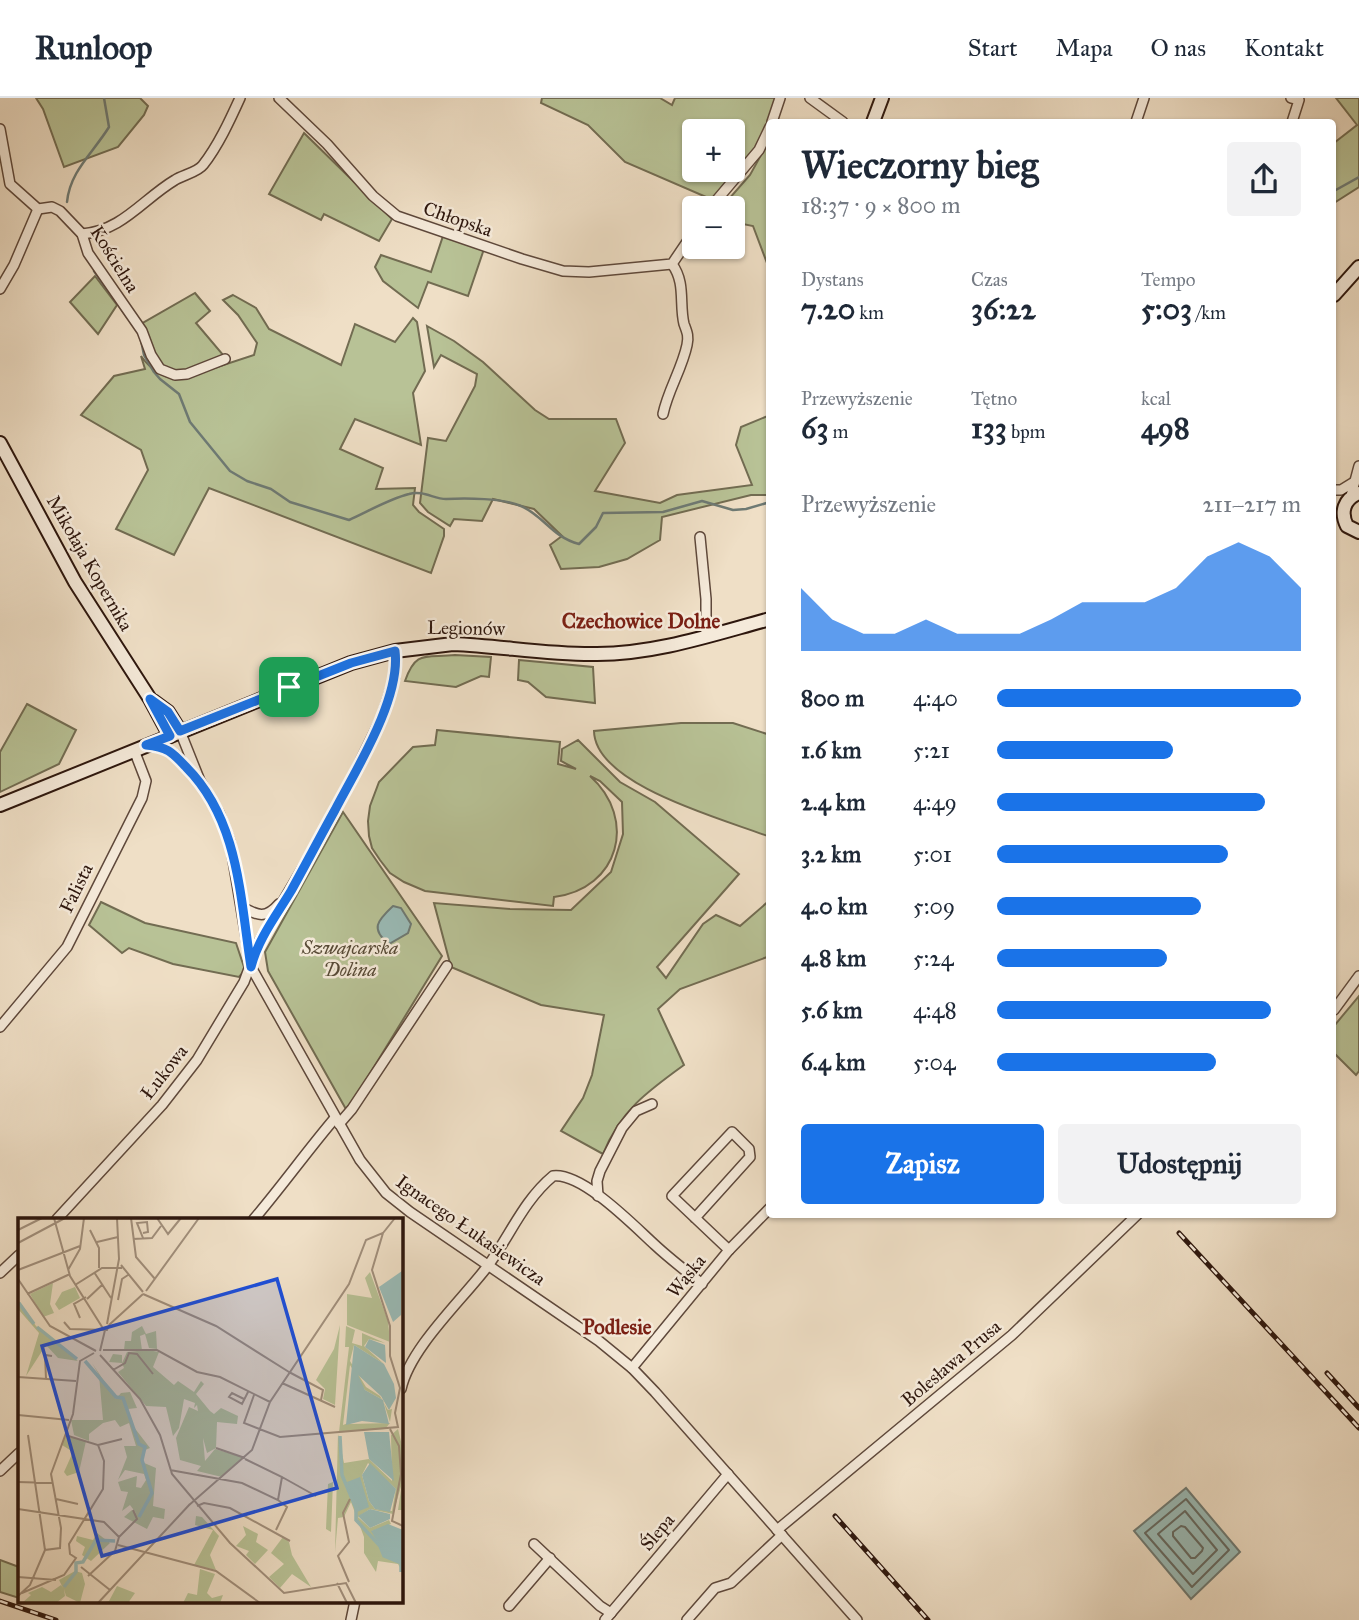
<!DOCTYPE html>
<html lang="pl">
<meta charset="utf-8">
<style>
:root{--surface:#fff;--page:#f2f2f3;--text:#1f2937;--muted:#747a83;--line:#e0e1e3;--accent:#1a73e8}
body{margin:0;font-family:"IM FELL Great Primer",serif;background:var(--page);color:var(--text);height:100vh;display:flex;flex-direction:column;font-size:26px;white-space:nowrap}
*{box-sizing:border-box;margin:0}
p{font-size:23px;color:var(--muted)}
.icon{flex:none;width:38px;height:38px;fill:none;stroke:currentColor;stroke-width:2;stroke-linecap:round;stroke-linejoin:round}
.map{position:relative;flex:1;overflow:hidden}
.details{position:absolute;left:766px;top:21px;width:570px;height:1099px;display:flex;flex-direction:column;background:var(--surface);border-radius:7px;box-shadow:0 2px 5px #0004}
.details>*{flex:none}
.controls{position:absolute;left:682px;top:21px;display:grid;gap:14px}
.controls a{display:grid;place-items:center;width:63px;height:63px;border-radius:7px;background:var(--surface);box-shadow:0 2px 5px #0004;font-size:35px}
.pin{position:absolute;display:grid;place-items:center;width:60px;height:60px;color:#fff;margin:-30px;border-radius:14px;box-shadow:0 4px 10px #0006}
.round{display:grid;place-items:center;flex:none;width:74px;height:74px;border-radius:7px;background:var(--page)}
.summary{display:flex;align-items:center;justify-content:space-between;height:119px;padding:0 35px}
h1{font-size:38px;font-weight:700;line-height:52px}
.figures{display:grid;grid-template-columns:repeat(3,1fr);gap:10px;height:119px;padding:7px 35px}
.figures div{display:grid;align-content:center}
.figures b{font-size:30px;font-weight:700}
.figures small{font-size:19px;font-weight:400}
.figures p{font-size:19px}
.chart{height:196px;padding:14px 35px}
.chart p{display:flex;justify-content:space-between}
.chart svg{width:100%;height:126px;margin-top:7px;fill:var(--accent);opacity:.7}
.button{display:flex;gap:14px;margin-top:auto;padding:14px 35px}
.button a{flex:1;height:80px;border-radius:7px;background:var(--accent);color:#fff;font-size:28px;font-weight:700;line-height:80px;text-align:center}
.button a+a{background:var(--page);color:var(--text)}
ul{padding:0 35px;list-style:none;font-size:23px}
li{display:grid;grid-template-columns:112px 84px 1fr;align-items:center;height:52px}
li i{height:18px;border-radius:9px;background:var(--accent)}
header{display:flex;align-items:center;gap:42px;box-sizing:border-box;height:98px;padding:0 35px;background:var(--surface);border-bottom:2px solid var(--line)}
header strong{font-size:33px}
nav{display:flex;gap:38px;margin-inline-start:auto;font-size:24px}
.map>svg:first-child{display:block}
</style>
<header>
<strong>Runloop</strong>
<nav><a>Start</a><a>Mapa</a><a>O nas</a><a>Kontakt</a></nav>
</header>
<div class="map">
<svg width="1359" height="1522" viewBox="0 0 1359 1522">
<rect width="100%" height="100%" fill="#efdfc6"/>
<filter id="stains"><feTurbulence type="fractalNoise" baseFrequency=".00286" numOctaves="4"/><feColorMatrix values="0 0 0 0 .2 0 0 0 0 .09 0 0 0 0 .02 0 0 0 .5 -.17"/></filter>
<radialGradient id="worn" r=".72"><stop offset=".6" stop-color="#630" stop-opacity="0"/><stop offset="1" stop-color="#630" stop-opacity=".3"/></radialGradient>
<g fill="#b8c296" stroke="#726c52" stroke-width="2" fill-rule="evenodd">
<path d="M36 0H140L148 8 144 17 118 49 64 69 43 11Z"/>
<path d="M542 0H660L672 7 675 0H777L757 51 713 102 625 64 588 27 541 5ZM695 33H733V72H695Z"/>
<path d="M1336 0H1359V89L1334 105V45L1357 27Z"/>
<path d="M304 35 392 121 379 143 324 116 321 122 269 96Z"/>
<path d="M770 41V173L753 128 733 124V110H721L750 77Z"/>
<path d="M443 138 484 151 468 198 428 184 418 210 383 183 375 169 381 157 431 174Z"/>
<path d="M95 178 117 207 98 236 70 204Z"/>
<path d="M195 195 210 213 196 225 224 258C209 264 173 283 160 268 151 257 147 238 141 226Z"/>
<path d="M233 197 256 210 269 231 341 267 355 226 395 244 413 220 417 224 425 273 413 295 421 347 355 321 340 351 383 370 376 391 415 390 413 407 419 414 444 431V438L431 475 209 390 174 457 116 431 148 372 141 352 81 317 114 278 145 271 141 258C151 272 163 281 181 281L254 257 257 245 238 217 223 202Z"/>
<path d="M427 228 454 243 483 264 535 312 549 321H616L625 345 595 393 660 405 677 397 752 387 736 347 741 329 770 317V397H751L662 419 660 442 627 461 599 469 561 471 550 447 562 438 534 411 493 401 482 423 454 421 450 428 428 414 420 405 428 340 446 343 475 288 477 276 441 257 434 269Z"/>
<path d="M455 557 491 559 489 579 481 578 456 589 405 583C416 552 425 560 455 557Z"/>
<path d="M519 562 593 569 595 605 546 599 528 584 518 582Z"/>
<path d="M27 606 76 632 59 666 0 694V654Z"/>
<path d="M681 625H733L770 637V739C727 722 595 688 594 633Z"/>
<path d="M437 632 560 644 558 666 576 671 561 663 562 651 578 642 620 684 655 704 739 776 657 869 666 880 703 826 716 817 740 828 770 802V858L680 891 658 911 684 967C648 993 620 1013 603 1056L561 1033 583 1000 592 977 604 917 541 907 451 869 434 805 510 811 571 812 611 774 623 736 622 704 600 683 590 678C638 721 619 791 554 799L553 808 425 793 404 784 390 775 380 762 372 750 369 738 368 723 370 708 379 684 413 649 435 647Z"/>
<path d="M343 714 442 858 347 1013 268 873 265 854Z"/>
<path d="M101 804 145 825 236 845 245 872 239 879 173 866 129 850 122 855 89 827Z"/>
<path d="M1359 898V973L1356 977 1334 955V928Z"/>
<path d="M0 1462 19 1469V1500L0 1494Z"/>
</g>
<g fill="#9abcb8" stroke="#6e7a74" stroke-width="2">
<path d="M393 808 401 810 411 826 408 835 389 846C370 831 377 823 393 808Z"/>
<path d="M1186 1390 1240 1454 1191 1501 1134 1433Z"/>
</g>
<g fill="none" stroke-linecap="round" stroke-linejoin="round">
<g stroke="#646962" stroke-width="2">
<path d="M1186 1401 1229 1452 1192 1489 1145 1435Z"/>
<path d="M1185 1413 1217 1452 1193 1476 1158 1436Z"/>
<path d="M1181 1428 1185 1429 1203 1450 1202 1453 1195 1460H1191L1173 1438V1434Z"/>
</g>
<g stroke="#6e7a74" stroke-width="2.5">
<path d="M1334 93 1359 79"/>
<path d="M67 104C70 73 93 55 109 29L104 0"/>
<path d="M94 173 127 219"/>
<path d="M141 242 144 257 154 274 160 281 179 296 190 324 230 373 247 383 271 391 290 404 349 422C369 413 389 401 409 396 423 392 434 401 446 401 465 400 504 400 521 408 544 418 552 439 579 446L596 429 603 415 663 414 702 403 733 412 746 411 770 404"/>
</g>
<defs>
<g id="street">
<path d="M279 0 327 46 373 98 397 118 522 161 563 173 589 174 672 166 695 132"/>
<path d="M810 0 843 24"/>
<path d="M1291 0 1299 2 1292 24"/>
<path d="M772 24 780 0"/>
<path d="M1136 24 1144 0"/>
<path d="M0 31 10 86 38 111 52 109 60 113 82 136 88 155 142 233 151 257 160 271 175 277 187 276 225 261"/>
<path d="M710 110 759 52 770 29"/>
<path d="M82 136C122 133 143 101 175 82 183 77 198 74 203 67 218 48 230 22 240 0"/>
<path d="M0 191 14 167 38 111"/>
<path d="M663 316C668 292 682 271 687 247 689 238 687 234 684 226 679 206 686 185 672 166"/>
<path d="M1334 392H1341L1354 384"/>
<path d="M1351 398 1359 368"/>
<path d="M700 439 706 501V538"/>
<path d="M180 633 200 683 219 715 230 744 251 869 360 1062 386 1095 410 1114 599 1243 632 1270 655 1294 857 1522"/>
<path d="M153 647C172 649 184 666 197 679"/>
<path d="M242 809C258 818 266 821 279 806"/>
<path d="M1334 912 1359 878"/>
<path d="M0 929 67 849 142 700 146 683 134 652"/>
<path d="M339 1026 352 1011 447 868"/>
<path d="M598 1098 597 1083 600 1073 622 1030 636 1013 652 1006"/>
<path d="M695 1120 750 1059 749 1051 732 1034 672 1098 729 1152"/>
<path d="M57 1121 162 1007 197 962 244 884 258 846 308 761 354 676 382 619 395 578V553"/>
<path d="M254 1121C282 1088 307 1053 335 1020"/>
<path d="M0 1175 19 1157"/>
<path d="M632 1270 729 1152 770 1110"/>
<path d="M401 1291C410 1250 461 1203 487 1169 510 1138 523 1103 553 1078 582 1074 634 1128 655 1147 670 1161 686 1173 702 1186"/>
<path d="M0 1373 19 1355"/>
<path d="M777 1432 1012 1237 1138 1116"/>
<path d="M534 1446 600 1508 611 1515"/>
<path d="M509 1508 550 1460"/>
<path d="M351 1522 355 1503"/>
<path d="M605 1522 728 1376"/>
<path d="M687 1522 715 1490 731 1485 782 1437"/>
</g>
<g id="secondary">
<path d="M873 24 882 0"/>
<path d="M1334 197 1359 169"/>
<path d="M0 345 75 484 150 601 170 638"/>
<path d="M1359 395C1344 401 1340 414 1347 428L1359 434"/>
<path d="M153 603 168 614 180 633"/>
<path d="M0 707 351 565 395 553 453 546C501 548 550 557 597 556 656 556 714 536 770 521"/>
</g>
</defs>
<use href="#street" stroke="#5e483b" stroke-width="12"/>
<use href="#secondary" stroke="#2d160d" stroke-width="16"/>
<use href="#street" stroke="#f5eada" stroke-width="9"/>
<use href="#secondary" stroke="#f5eada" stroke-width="12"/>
<defs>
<g id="rail">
<path d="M1179 1135 1359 1330"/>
<path d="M1327 1275 1359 1310"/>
<path d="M835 1418 928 1522"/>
<path d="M0 1503 56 1522"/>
</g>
</defs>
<use href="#rail" stroke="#2d160d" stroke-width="5"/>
<use href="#rail" stroke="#f5eada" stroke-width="2.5" stroke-dasharray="8" stroke-linecap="butt"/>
</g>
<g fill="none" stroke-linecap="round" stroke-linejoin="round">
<defs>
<path id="route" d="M395 553C401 600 357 670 335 712 320 739 306 766 291 793 276 818 258 841 251 869 240 799 239 722 186 669 172 654 168 649 146 647L170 638 150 601 168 614 180 633 351 565Z"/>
</defs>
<use href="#route" stroke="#fff" stroke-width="14"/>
<use href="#route" stroke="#1a73e8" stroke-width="9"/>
</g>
<g text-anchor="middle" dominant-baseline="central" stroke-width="5" stroke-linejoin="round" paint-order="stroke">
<g font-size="19" fill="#2d160d" stroke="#f5eada">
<text transform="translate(458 121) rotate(19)">Chłopska</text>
<text transform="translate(115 161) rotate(58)">Kościelna</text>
<text transform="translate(90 465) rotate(60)">Mikołaja Kopernika</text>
<text transform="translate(466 530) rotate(1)">Legionów</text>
<text transform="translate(76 790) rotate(-64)">Falista</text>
<text transform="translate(164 974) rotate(-52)">Łukowa</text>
<text transform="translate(471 1132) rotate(35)">Ignacego Łukasiewicza</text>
<text transform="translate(686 1178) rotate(-51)">Wąska</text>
<text transform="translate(951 1265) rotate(-40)">Bolesława Prusa</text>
<text transform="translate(657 1434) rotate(-50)">Ślepa</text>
</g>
<g font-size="19" font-style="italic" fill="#574a36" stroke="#f5eada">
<text x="350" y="849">Szwajcarska<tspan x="350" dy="22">Dolina</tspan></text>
</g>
<g font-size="21" font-weight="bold" fill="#7a1f14" stroke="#f5eada">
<text x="641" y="523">Czechowice Dolne</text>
<text x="617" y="1229">Podlesie</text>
</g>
</g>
<g transform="translate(18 1120)">
<rect width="385" height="385" fill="#efdfc6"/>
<path d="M352 54 370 103 372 124 329 107V76L354 80 347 60ZM35 65 32 86 36 95 25 99 12 76ZM57 69 62 80 41 92 37 86 44 74ZM1 83 18 108 60 143 40 140 28 127 8 158 21 115 0 91ZM322 107 317 187 305 181 307 171 298 162 316 131ZM124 108 128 116 138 113 139 131 131 130 127 116 122 118 124 132H106L107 123H113L114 114ZM328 108 337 112 334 125 344 128V115L367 125 351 121 346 128 366 146 336 127 332 143 348 169 362 178 370 192 374 191 372 204 365 182 347 172 332 147 325 207 330 205V195L332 206 372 205 367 211 321 214 331 129H327ZM130 132 141 134 135 149 156 167 160 163 176 174 183 163 186 166 178 176 192 193 196 196 203 190 220 198 219 206 199 204 198 230 189 235 185 220 187 243 197 231 225 239 204 259 179 253 183 248 162 242 158 220 171 189 180 193 179 187 176 190 177 185 166 181 161 210 155 218 148 189 128 188 100 154 106 150 104 145 91 144 95 136 104 137V145L109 134ZM74 145 98 181 103 175 112 174 119 190 110 191 112 204 132 230 127 232 124 244 138 250 135 288 147 291 146 301 135 299 129 311 106 299 114 292 118 295 112 287 104 293 110 274 103 273 100 264 119 258 118 269 123 270 128 262 126 256 107 252 100 262 109 239 106 228H118L111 205 102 209 97 202 85 205 71 216V223L56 217 53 202H85L81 157ZM380 211 385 232V292H380L384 265 375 296 352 291 340 299 352 310 371 302 373 306 354 313 369 340 385 344V355L380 346 360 343 358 354 346 335V319L333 284 326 299 320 300 317 334 320 216 326 245 351 241 374 263 373 217ZM350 245 378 271 374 293 357 291 351 283 344 257ZM47 218 68 223 61 254 49 258 46 254 55 234 44 227ZM315 264 313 314 308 311 310 266ZM178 298 184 299 201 318 192 337 198 352 176 347 195 312 177 307ZM225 308 240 316 238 324 250 332 237 346 228 337 231 333 218 328 228 317ZM79 315 92 325 73 343 64 337 67 329 58 323 59 318 75 322ZM265 319 271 324 274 337 293 369 274 356 262 370 251 359 266 346 253 335ZM182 351 197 356 189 375 194 380 205 377 202 385H165L170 375 179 377ZM57 353 64 355 67 366 62 385 48 378 46 371 47 378 38 385H4L13 377 10 375 24 369 33 374 43 367 45 370 41 362ZM99 368 117 375 110 385H83L91 383Z" fill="#b8c296" fill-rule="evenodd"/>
<path d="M384 53 383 97 375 104 361 69ZM351 121 367 127 368 145 347 129ZM336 127 366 146 376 166 378 180 371 192 363 178 340 157 347 172 365 182 371 206 344 203 328 207ZM346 214H371L376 263 351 241ZM352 245 378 271 372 294 357 291 351 283 344 257ZM342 259 351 289 339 294 329 264ZM352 291 372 296V301L352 310 340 298ZM370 306 385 312V344L369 340 353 313Z" fill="#9abcb8"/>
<path fill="none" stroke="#9abcb8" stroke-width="3.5" d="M1 85 16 106M19 109 59 141M67 143 98 179 105 180 121 226 127 229 124 242 134 275 121 299M322 218 324 257 338 290V302L362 328 366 338 383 345V354M46 369 58 354V345L65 344 78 322 97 323"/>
<path fill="none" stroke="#a18f7c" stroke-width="2" d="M36 0 52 58 86 112M113 0 118 39 137 61M139 0 150 16 163 0M0 12 24 0M72 12 81 30V50M125 15 130 14 129 4 119 5 125 20M115 21 134 20 143 8M79 24 100 19M0 25 47 0M103 47 125 74M0 52 62 28M50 52 62 31 66 0M76 54 93 80M0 61 32 108 78 133M57 67 84 50H104M128 73 181 0M9 76 52 56M125 76 198 108 271 154M69 81 85 66M100 82 104 61 110 57M62 100 56 86 68 79M46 104 52 111 89 112 91 107M89 106 101 41 99 0M91 107 125 76M85 132H139L179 154 202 159 252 184M82 133 87 112M82 137 122 181 142 217 154 256 212 325 266 375 328 365 338 385M95 152 107 145 111 135 119 136 135 156M271 154 305 172 303 182M0 159 58 163M28 161 27 137 34 138M264 165 317 189M236 177 226 205 262 219 380 209 377 195 382 170 372 138V108L354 52 365 15M226 181 214 175 211 179 224 186 230 174M0 197 51 202M372 211 381 228 383 256 374 303 385 308M10 217 27 332M80 227 104 221M198 230 227 240M227 241 264 259 260 282M152 252 224 265 260 282 269 289 258 312M264 259 298 278M0 264 34 265M38 281 60 286M170 288 234 232 252 184 331 66 348 22 365 15 377 0M179 288 186 285 212 290 272 323M0 291 86 304 101 319M100 327 198 353 242 385M63 349 92 372M70 358 97 333 101 319 119 301 115 292M0 359 38 362M331 364 320 338 331 324 325 295 332 281M319 365 329 385M4 375 46 357 58 340 52 336 51 326 85 271 86 243 80 227 47 217M0 378 12 367 27 332 42 330 43 310 33 256 55 196 62 143 76 135M80 385 172 286"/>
<path fill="#1d4ed8" fill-opacity="0.15" stroke="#1d4ed8" stroke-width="3.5" d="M259 61 319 270 84 338 24 128Z"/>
<rect width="385" height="385" fill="none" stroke="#2d160d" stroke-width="3.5"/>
</g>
<rect width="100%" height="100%" filter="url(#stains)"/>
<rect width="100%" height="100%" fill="url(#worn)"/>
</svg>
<div class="controls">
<a>+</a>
<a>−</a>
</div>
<div class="pin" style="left:289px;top:589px;background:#1e9e55"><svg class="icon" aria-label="arrive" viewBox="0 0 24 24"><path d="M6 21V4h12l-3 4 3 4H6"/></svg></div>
<section class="details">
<div class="summary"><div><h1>Wieczorny bieg</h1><p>18:37 · 9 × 800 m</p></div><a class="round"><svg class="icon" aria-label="share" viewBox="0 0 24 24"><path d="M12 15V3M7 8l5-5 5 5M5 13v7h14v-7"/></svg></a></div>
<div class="figures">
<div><p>Dystans</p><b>7.20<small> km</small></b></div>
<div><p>Czas</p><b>36:22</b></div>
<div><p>Tempo</p><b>5:03<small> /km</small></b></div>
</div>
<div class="figures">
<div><p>Przewyższenie</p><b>63<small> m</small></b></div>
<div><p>Tętno</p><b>133<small> bpm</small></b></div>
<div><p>kcal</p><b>498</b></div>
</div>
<div class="chart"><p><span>Przewyższenie</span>211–217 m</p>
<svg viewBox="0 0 160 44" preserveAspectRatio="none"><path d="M0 44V22L10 33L20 38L30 38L40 33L50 38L60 38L70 38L80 33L90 27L100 27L110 27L120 22L130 11L140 6L150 11L160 22V44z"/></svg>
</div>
<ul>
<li><b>800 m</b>4:40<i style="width:100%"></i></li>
<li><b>1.6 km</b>5:21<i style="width:58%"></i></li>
<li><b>2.4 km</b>4:49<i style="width:88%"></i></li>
<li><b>3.2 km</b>5:01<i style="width:76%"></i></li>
<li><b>4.0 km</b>5:09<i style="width:67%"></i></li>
<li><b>4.8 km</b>5:24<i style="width:56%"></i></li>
<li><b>5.6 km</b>4:48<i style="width:90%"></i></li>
<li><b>6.4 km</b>5:04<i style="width:72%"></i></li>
</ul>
<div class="button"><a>Zapisz</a><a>Udostępnij</a></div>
</section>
</div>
